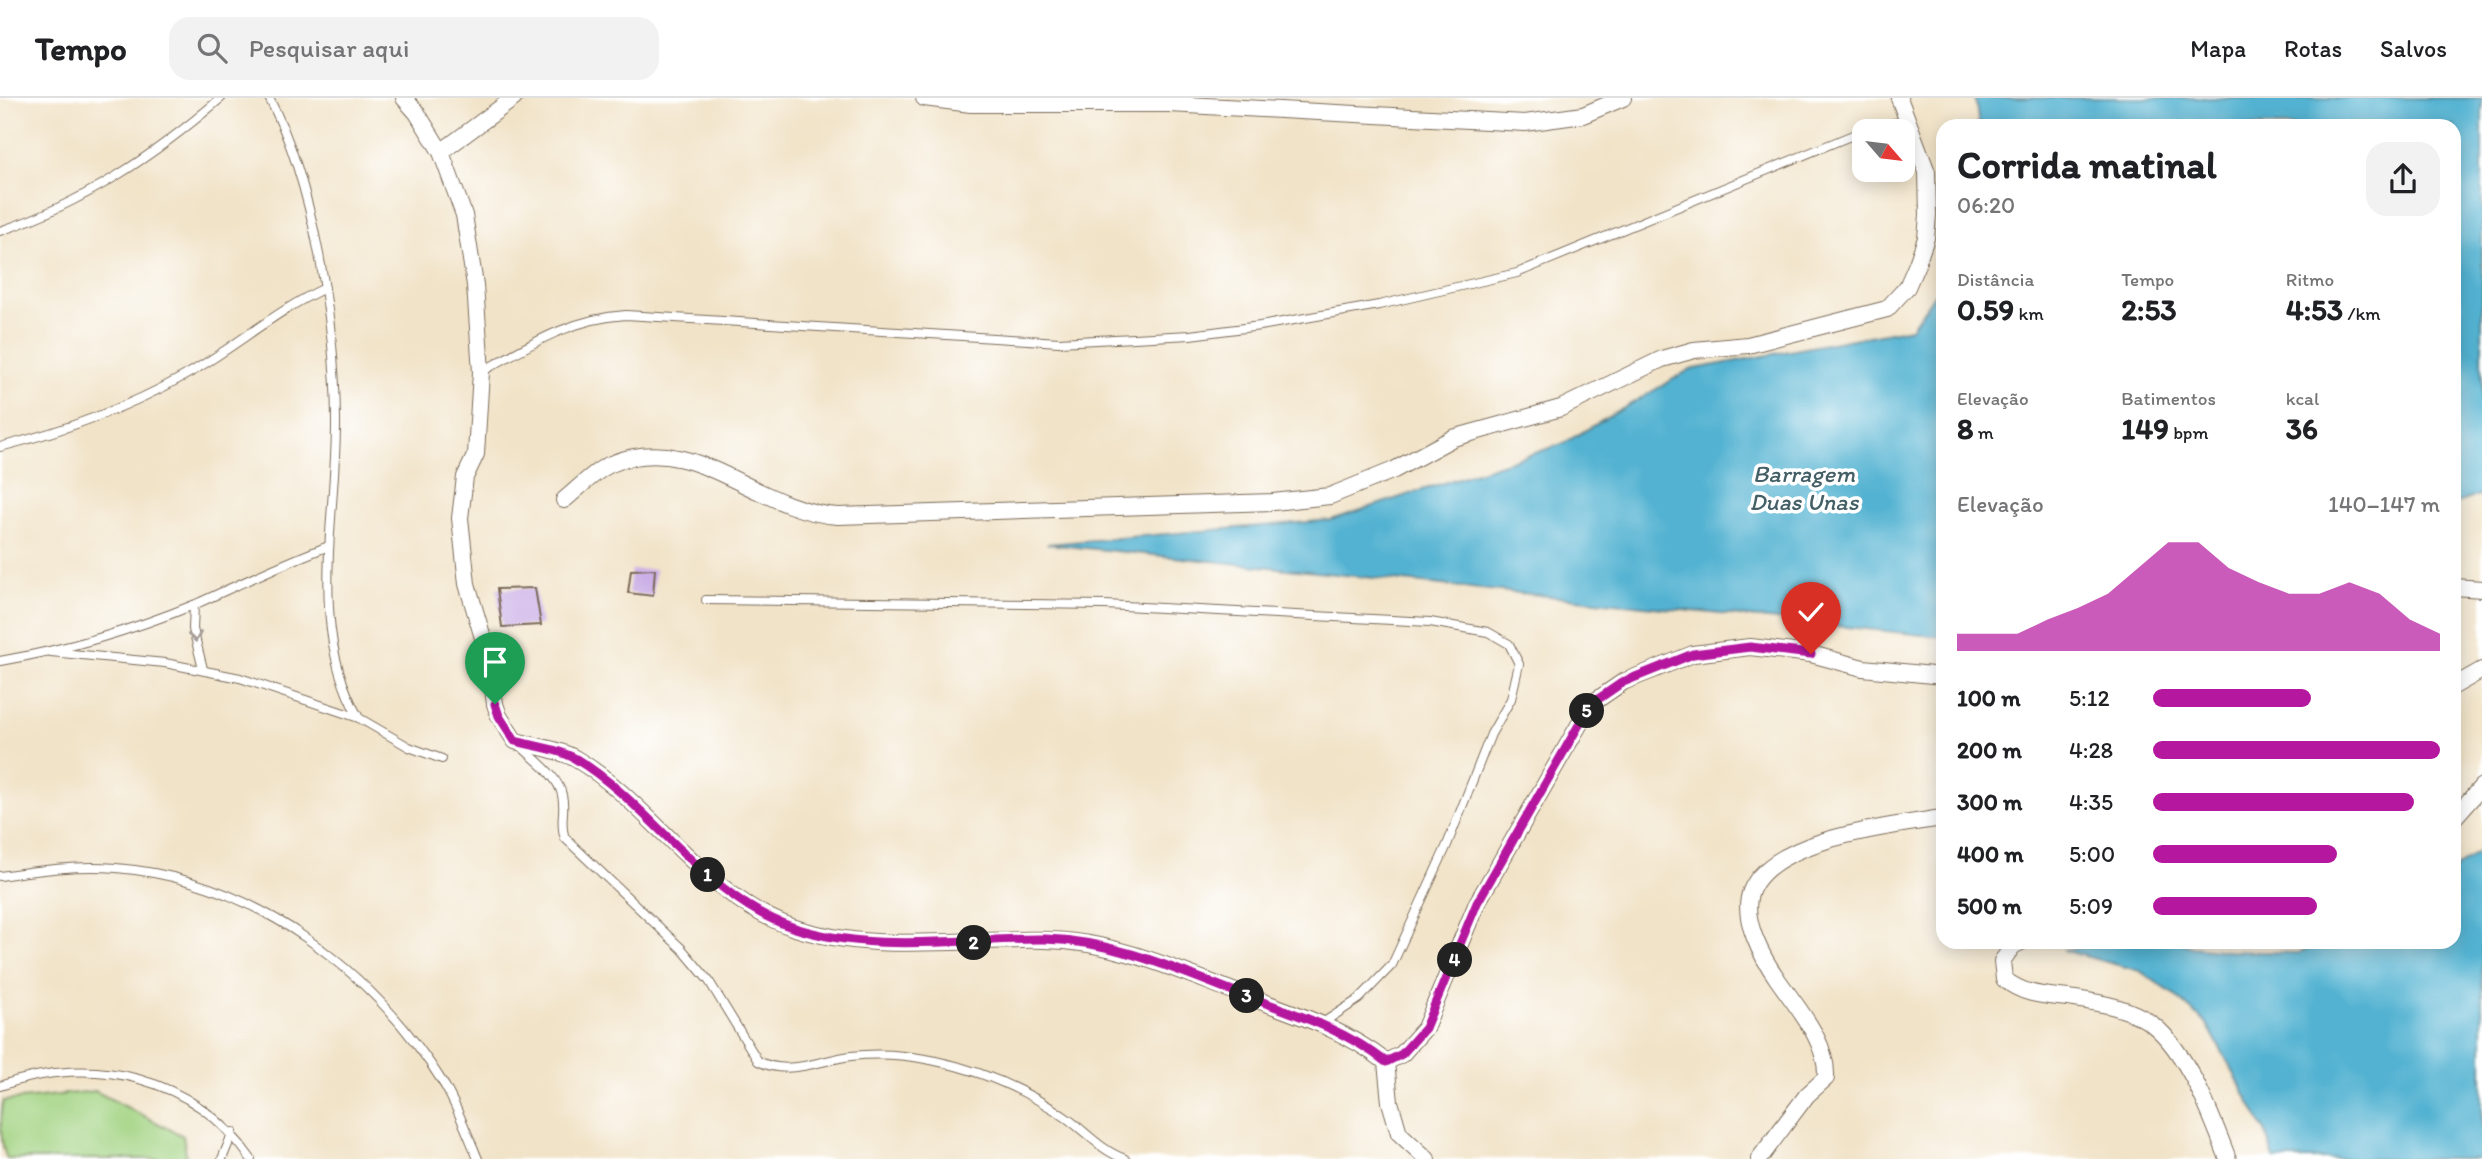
<!DOCTYPE html>
<html lang="pt">
<meta charset="utf-8">
<style>
:root{--surface:#fff;--page:#f2f2f2;--text:#202124;--muted:#757577;--line:#e0e0e0;--accent:#b5179e}
body{margin:0;font-family:Itim,sans-serif;background:var(--page);color:var(--text);height:100vh;display:flex;flex-direction:column;font-size:26px;white-space:nowrap}
*{box-sizing:border-box;margin:0}
p{font-size:23px;color:var(--muted)}
.icon{flex:none;width:38px;height:38px;fill:none;stroke:currentColor;stroke-width:2;stroke-linecap:round;stroke-linejoin:round}
.map{position:relative;flex:1;overflow:hidden}
.side{position:absolute;left:1936px;top:21px;width:525px;height:830px;display:flex;flex-direction:column;background:var(--surface);border-radius:21px;box-shadow:0 4px 18px #0003}
.side>*{flex:none}
.needle{width:46px;rotate:118deg}
.tools{position:absolute;left:1852px;top:21px;display:grid;gap:14px}
.tools a{display:grid;place-items:center;width:63px;height:63px;border-radius:14px;background:var(--surface);box-shadow:0 4px 18px #0003;font-size:35px}
.pin{position:absolute;display:grid;place-items:center;width:60px;height:60px;color:#fff;margin:-72px -30px;border-radius:50% 50% 50% 0;rotate:-45deg;box-shadow:0 0 7px #0007}
.pin .icon{rotate:45deg}
.km{position:absolute;width:35px;height:35px;margin:-18px;border-radius:50%;background:#222;color:#fff;font-size:19px;line-height:35px;text-align:center}
.round{display:grid;place-items:center;flex:none;width:74px;height:74px;border-radius:21px;background:var(--page)}
.summary{display:flex;align-items:center;justify-content:space-between;height:119px;padding:0 21px}
h1{font-size:38px;font-weight:800;line-height:52px}
.stats{display:grid;grid-template-columns:repeat(3,1fr);gap:10px;height:119px;padding:7px 21px}
.stats div{display:grid;align-content:center}
.stats b{font-size:30px;font-weight:800}
.stats small{font-size:19px;font-weight:400}
.stats p{font-size:19px}
.chart{height:196px;padding:14px 21px}
.chart p{display:flex;justify-content:space-between}
.chart svg{width:100%;height:126px;margin-top:7px;fill:var(--accent);opacity:.7}
ul{padding:0 21px;list-style:none;font-size:23px}
li{display:grid;grid-template-columns:112px 84px 1fr;align-items:center;height:52px}
li i{height:18px;border-radius:9px;background:var(--accent)}
header{display:flex;align-items:center;gap:42px;box-sizing:border-box;height:98px;padding:0 35px;background:var(--surface);border-bottom:2px solid var(--line)}
header strong{font-size:33px}
nav{display:flex;gap:38px;margin-inline-start:auto;font-size:24px}
.search{width:490px;height:63px;background:var(--page);display:flex;align-items:center;gap:18px;box-sizing:border-box;padding:0 24px;border-radius:21px;color:var(--muted);font-size:26px}
.map>svg:first-child{display:block}
</style>
<header>
<strong>Tempo</strong>
<div class="search"><svg class="icon" aria-label="search" viewBox="0 0 24 24"><circle cx="10" cy="10" r="6"/><path d="M15 15l6 6"/></svg>Pesquisar aqui</div>
<nav><a>Mapa</a><a>Rotas</a><a>Salvos</a></nav>
</header>
<div class="map">
<svg width="2482" height="1061" viewBox="0 0 2482 1061">
<rect width="100%" height="100%" fill="#fff"/>
<filter id="ink" filterUnits="userSpaceOnUse"><feTurbulence type="fractalNoise" baseFrequency=".0143" numOctaves="2"/><feDisplacementMap in="SourceGraphic" scale="14" xChannelSelector="R" yChannelSelector="G"/><feConvolveMatrix kernelMatrix="1 2 1 2 8 2 1 2 1" color-interpolation-filters="sRGB"/></filter>
<filter id="wash" filterUnits="userSpaceOnUse"><feTurbulence type="fractalNoise" baseFrequency=".00686" numOctaves="4" result="noise"/><feDisplacementMap in="SourceGraphic" scale="28" xChannelSelector="R" yChannelSelector="G"/><feGaussianBlur stdDeviation="1.57" result="paint"/><feColorMatrix in="noise" values="0 0 0 0 0 0 0 0 0 0 0 0 0 0 0 0 0 1.4 0 .05"/><feComposite in="paint" operator="in"/></filter>
<g filter="url(#wash)">
<rect width="100%" height="100%" fill="#f1e3c8"/>
<path fill="#a2d382" stroke="#6e7e50" stroke-width="2" d="M95 993 183 1038 187 1061H7C0 1045 0 1020 3 1003Z"/>
<g fill="#52b2d1" stroke="#466e78" stroke-width="2">
<path d="M1975 0H2482V396L2454 406V28H1979Z"/>
<path d="M1942 186V539L1047 446 1331 422 1562 346 1689 272 1911 230Z"/>
<path d="M2482 751V1061H2274L2265 1032 2207 926 2173 896 2140 873 2063 852 2126 844H2180L2192 849 2228 853 2297 855 2327 844H2454V771Z"/>
</g>
<g id="blocks">
<g fill="#cbafe6">
<path d="M655 471 653 498 628 495 631 472Z"/>
<path d="M535 490 541 527 502 529 497 491Z"/>
</g>
</g>
</g>
<g filter="url(#ink)">
<use href="#blocks" fill-opacity="0" stroke="#7b6b5a" stroke-width="2"/>
<g fill="none" stroke-linecap="round" stroke-linejoin="round">
<defs>
<g id="service">
<path d="M269 0C314 85 335 225 336 321 337 418 307 532 359 620"/>
<path d="M0 133C84 105 155 57 221 0"/>
<path d="M481 274C528 248 571 220 626 217L1059 244 1190 237 1260 228 1379 207 1517 175 1865 32 1907 22"/>
<path d="M0 349C63 333 127 310 184 278 233 251 275 213 325 190"/>
<path d="M706 502 1105 507 1430 524 1488 534 1509 546 1519 566 1511 601 1491 636 1447 747 1392 867 1359 901 1321 926"/>
<path d="M194 507 193 531 203 571"/>
<path d="M51 554 165 565 240 580 359 620 409 649 442 661"/>
<path d="M0 563C64 552 135 531 196 506 240 486 283 465 329 448"/>
<path d="M519 646C532 660 558 677 562 697 566 713 559 725 565 740L682 851 709 883 758 963C788 979 819 962 851 958 877 955 906 957 931 962 980 972 1028 993 1068 1021 1087 1035 1102 1053 1125 1061"/>
<path d="M0 778C39 772 77 767 116 770 255 781 374 873 445 988 458 1011 468 1037 478 1061"/>
<path d="M0 988C92 955 194 978 251 1061"/>
<path d="M222 1061 233 1034"/>
</g>
<g id="minor">
<path d="M404 0 417 15 441 54 464 117 475 187 481 274 476 356 465 379 460 420 467 486 489 560 495 606 499 618 515 643C534 648 559 651 576 661 651 705 704 799 792 829 873 856 962 840 1045 842 1114 843 1175 871 1238 895 1290 914 1343 930 1386 964L1402 956 1425 930 1477 805 1591 606 1623 584 1693 556 1750 549 1811 556 1863 570 1942 578"/>
<path d="M924 0 971 6H1169L1525 25 1583 17 1623 0"/>
<path d="M441 54 514 0"/>
<path d="M564 402C578 391 594 373 611 366 695 331 753 412 838 418L1273 404 1330 398 1394 372 1453 340 1561 310 1662 261 1694 252 1748 247 1887 211 1907 189 1917 166 1926 140 1928 117 1927 74 1899 0"/>
<path d="M2454 489 2482 491"/>
<path d="M2454 588 2482 572"/>
<path d="M2454 720 2482 688"/>
<path d="M2021 844 2013 848 2002 863 2004 881C2026 899 2049 897 2075 901 2101 905 2131 910 2152 926 2188 954 2212 1019 2228 1061"/>
<path d="M1386 964 1390 1004 1399 1035 1427 1061"/>
<path d="M1759 1061 1807 997 1826 980C1828 944 1798 911 1778 882 1763 861 1740 820 1751 793 1772 740 1892 728 1942 720"/>
</g>
</defs>
<use href="#service" stroke="#7b6b5a" stroke-width="10"/>
<use href="#minor" stroke="#7b6b5a" stroke-width="18"/>
<use href="#service" stroke="#fff" stroke-width="8"/>
<use href="#minor" stroke="#fff" stroke-width="16"/>
</g>
<defs><path id="oneway-chevron" d="M-2-3.5L2.5 0L-2 3.5" fill="none" stroke-width="1.6" stroke-linecap="round" stroke-linejoin="round" transform="scale(1.75)"/></defs>
<use stroke="#a79f9a" href="#oneway-chevron" transform="translate(195 539) rotate(81)"/>
</g>
<g fill="none" stroke-linecap="round" stroke-linejoin="round" filter="url(#ink)">
<defs>
<path id="route" d="M495 606 499 618 515 643C534 648 559 651 576 661 651 706 704 799 792 829 873 856 962 840 1045 841 1114 843 1175 871 1238 895 1289 914 1343 930 1386 964L1402 956 1425 930 1477 805 1591 606 1623 584 1693 556 1750 549 1811 556"/>
</defs>
<use href="#route" stroke="#fff" stroke-width="14"/>
<use href="#route" stroke="#b5179e" stroke-width="9"/>
</g>
<g text-anchor="middle" dominant-baseline="central" stroke-width="7" stroke-linejoin="round" paint-order="stroke">
<g font-size="24" font-style="italic" fill="#446066" stroke="#fff">
<text x="1804" y="375">Barragem<tspan x="1804" dy="28">Duas Unas</tspan></text>
</g>
</g>
</svg>
<div class="tools">
<a><svg class="needle" viewBox="-14 -14 28 28"><path d="M0-13l5 13h-10z" fill="#e53935"/><path d="M0 13l5-13h-10z" fill="#757577"/></svg></a>
</div>
<div class="pin" style="left:495px;top:606px;background:#1e9e55"><svg class="icon" aria-label="arrive" viewBox="0 0 24 24"><path d="M6 21V4h12l-3 4 3 4H6"/></svg></div>
<div class="pin" style="left:1811px;top:556px;background:#d93025"><svg class="icon" aria-label="check" viewBox="0 0 24 24"><path d="M5 12l5 5 9-10"/></svg></div>
<b class="km" style="left:708px;top:777px">1</b>
<b class="km" style="left:974px;top:845px">2</b>
<b class="km" style="left:1247px;top:898px">3</b>
<b class="km" style="left:1455px;top:862px">4</b>
<b class="km" style="left:1587px;top:613px">5</b>
<section class="side">
<div class="summary"><div><h1>Corrida matinal</h1><p>06:20</p></div><a class="round"><svg class="icon" aria-label="share" viewBox="0 0 24 24"><path d="M12 15V3M7 8l5-5 5 5M5 13v7h14v-7"/></svg></a></div>
<div class="stats">
<div><p>Distância</p><b>0.59<small> km</small></b></div>
<div><p>Tempo</p><b>2:53</b></div>
<div><p>Ritmo</p><b>4:53<small> /km</small></b></div>
</div>
<div class="stats">
<div><p>Elevação</p><b>8<small> m</small></b></div>
<div><p>Batimentos</p><b>149<small> bpm</small></b></div>
<div><p>kcal</p><b>36</b></div>
</div>
<div class="chart"><p><span>Elevação</span>140–147 m</p>
<svg viewBox="0 0 160 44" preserveAspectRatio="none"><path d="M0 44V38L10 38L20 38L30 33L40 29L50 24L60 15L70 6L80 6L90 15L100 20L110 24L120 24L130 20L140 24L150 33L160 38V44z"/></svg>
</div>
<ul>
<li><b>100 m</b>5:12<i style="width:55%"></i></li>
<li><b>200 m</b>4:28<i style="width:100%"></i></li>
<li><b>300 m</b>4:35<i style="width:91%"></i></li>
<li><b>400 m</b>5:00<i style="width:64%"></i></li>
<li><b>500 m</b>5:09<i style="width:57%"></i></li>
</ul>
</section>
</div>
